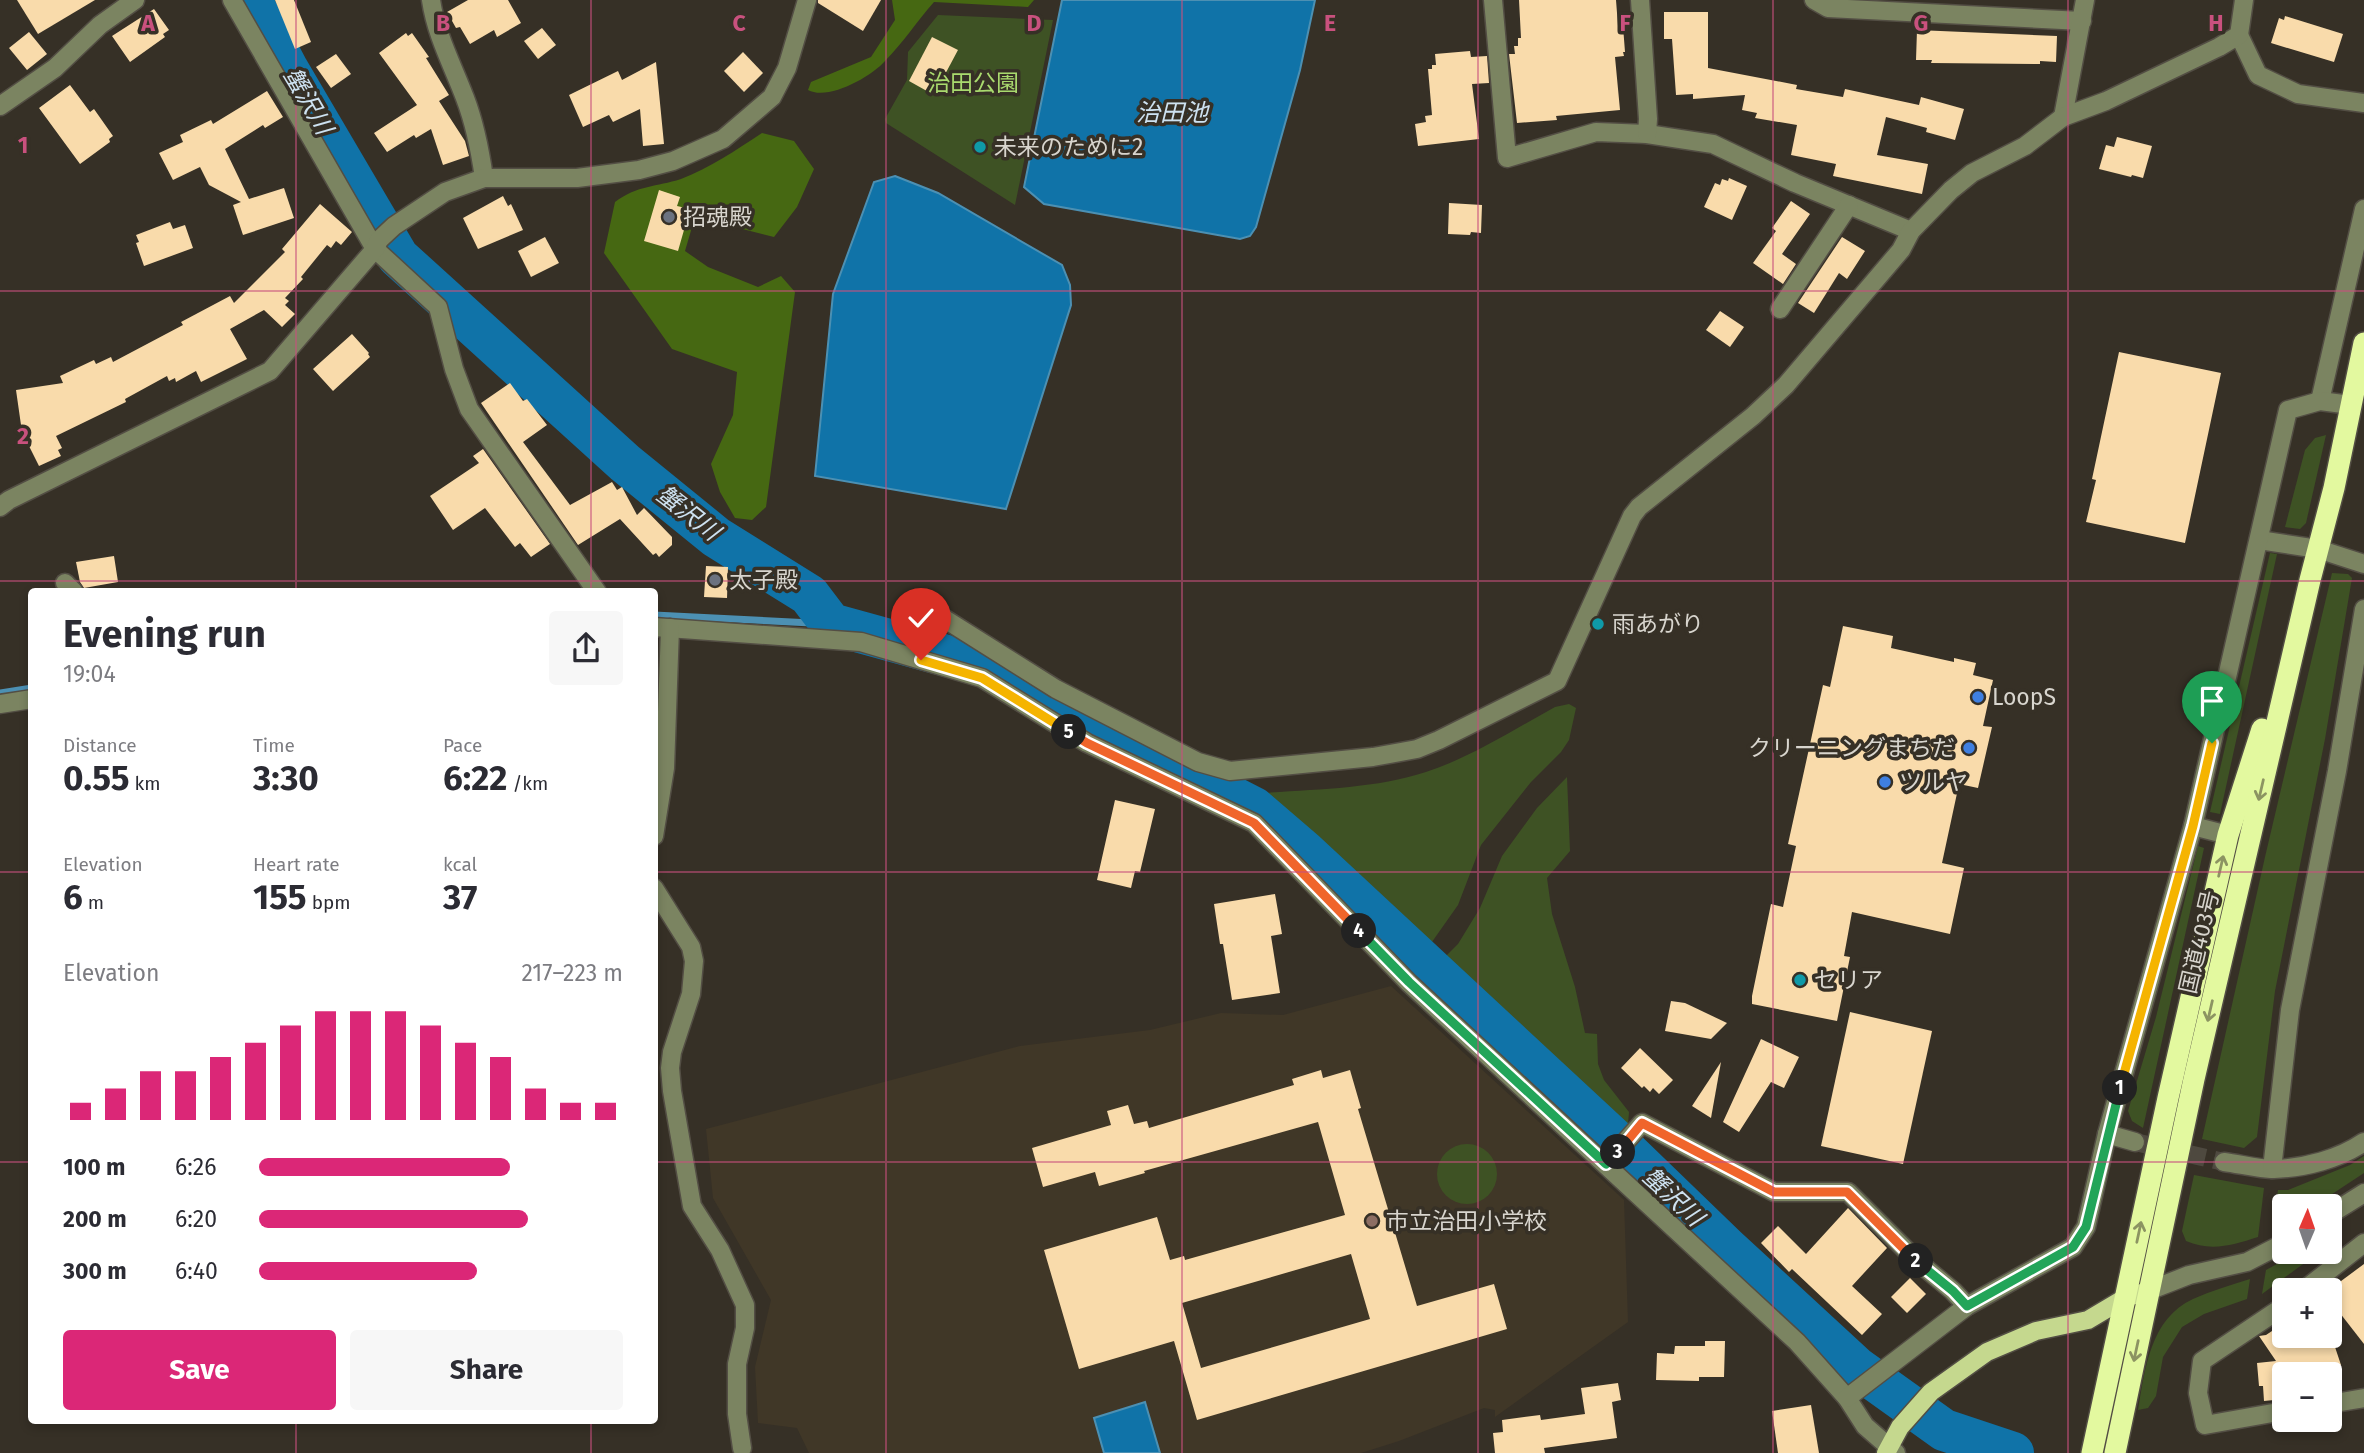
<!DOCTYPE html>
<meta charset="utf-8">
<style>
:root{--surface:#fff;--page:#f7f7f7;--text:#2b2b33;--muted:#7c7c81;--accent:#db2777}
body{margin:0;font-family:"Fira Sans","Noto Sans JP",sans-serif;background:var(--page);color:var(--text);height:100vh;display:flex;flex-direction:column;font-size:26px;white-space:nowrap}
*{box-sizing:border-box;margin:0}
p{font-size:23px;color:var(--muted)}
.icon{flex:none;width:38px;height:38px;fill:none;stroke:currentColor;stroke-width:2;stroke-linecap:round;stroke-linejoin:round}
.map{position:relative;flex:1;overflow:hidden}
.sheet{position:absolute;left:28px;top:588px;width:630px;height:836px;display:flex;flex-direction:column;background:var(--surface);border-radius:7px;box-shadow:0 4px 10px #0003}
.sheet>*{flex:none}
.needle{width:46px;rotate:2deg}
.tools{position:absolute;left:2272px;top:1194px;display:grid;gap:14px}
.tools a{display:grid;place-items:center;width:70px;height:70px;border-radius:7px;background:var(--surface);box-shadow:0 4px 10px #0003;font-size:35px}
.pin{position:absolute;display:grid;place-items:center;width:60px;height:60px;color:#fff;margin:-72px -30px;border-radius:50% 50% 50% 0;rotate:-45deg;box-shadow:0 0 7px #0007}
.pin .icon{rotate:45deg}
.km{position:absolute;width:35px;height:35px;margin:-18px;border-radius:50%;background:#222;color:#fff;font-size:19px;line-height:35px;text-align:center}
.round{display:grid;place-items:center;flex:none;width:74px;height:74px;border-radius:7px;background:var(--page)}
.summary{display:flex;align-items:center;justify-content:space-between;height:119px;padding:0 35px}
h1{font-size:38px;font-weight:700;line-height:52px}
.metrics{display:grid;grid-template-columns:repeat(3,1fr);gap:10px;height:119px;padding:7px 35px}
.metrics div{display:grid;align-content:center}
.metrics b{font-size:35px;font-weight:700}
.metrics small{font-size:19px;font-weight:400}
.metrics p{font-size:19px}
.chart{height:196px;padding:14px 35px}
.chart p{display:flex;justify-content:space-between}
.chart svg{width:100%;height:126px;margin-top:7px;stroke:var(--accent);stroke-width:6}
.button{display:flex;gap:14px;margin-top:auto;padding:14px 35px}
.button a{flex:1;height:80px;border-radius:7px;background:var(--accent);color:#fff;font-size:28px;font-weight:700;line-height:80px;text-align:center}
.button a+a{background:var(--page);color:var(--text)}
ul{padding:0 35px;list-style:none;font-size:23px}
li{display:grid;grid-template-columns:112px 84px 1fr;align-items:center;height:52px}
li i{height:18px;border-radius:9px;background:var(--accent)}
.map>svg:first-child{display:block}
</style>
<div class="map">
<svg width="2364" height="1453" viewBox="0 0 2364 1453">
<rect width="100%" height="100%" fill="#363026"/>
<path fill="#403727" d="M1391 986 1624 1200 1628 1322 1495 1417V1410L1484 1408 1399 1441 1361 1453H809L797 1428 758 1423 755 1367 771 1300 713 1198 706 1129 1020 1046 1150 1030 1221 1013 1283 1015Z"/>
<g fill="#3e5224">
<path d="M938 15 1053 20 1015 205 886 123 885 119 907 80 908 52Z"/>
<path d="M2326 435 2306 523 2300 529 2285 527 2305 450 2315 438Z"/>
<path d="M2270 553 2277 554 2220 814 2210 812Z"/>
<path d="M2332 573 2348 574 2352 578 2325 739 2275 991 2257 1137 2244 1148 2202 1139 2265 857Z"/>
<path d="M1569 704 1576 708 1569 740 1561 752 1531 782 1481 845 1458 905 1427 949 1289 821 1251 794C1309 789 1371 790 1426 772 1472 757 1513 730 1555 707Z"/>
<path d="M1567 777 1570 851 1547 878 1552 914 1575 987 1585 1033 1597 1034 1598 1064 1604 1080 1629 1112 1628 1124 1622 1131 1440 962 1458 944 1480 908 1502 856 1537 808Z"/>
<path d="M2198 846 2204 848 2143 1128 2132 1121 2128 1111 2156 1017Z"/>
<circle cx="1467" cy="1174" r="30"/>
<path d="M2364 1156V1173L2314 1206H2284V1224L2272 1231 2278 1190H2288L2350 1165Z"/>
<path d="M2194 1175 2264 1188 2258 1237C2233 1245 2211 1252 2186 1241L2182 1231Z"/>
<path d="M2301 1251H2321L2262 1294 2266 1270Z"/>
<path d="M2250 1279 2247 1299 2204 1314 2182 1327 2163 1357 2156 1396 2148 1408 2138 1410C2145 1369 2150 1319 2193 1299 2211 1291 2231 1285 2250 1279Z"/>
</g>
<g fill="#466812">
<path d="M892 0H1034L1028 7 934 2C917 21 903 43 885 61 871 77 828 101 808 90L811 82 871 57 895 20Z"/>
<path d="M762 133 794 141 814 169 797 207 774 237 695 217 685 251 708 267 758 287 781 276 795 292 766 507 752 520 735 518 720 492 711 464 733 415 737 372 672 349 604 253 615 202C638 185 656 187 681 179 710 168 736 150 762 133Z"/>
</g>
<g fill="#1073a8" stroke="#4c90b3" stroke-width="2">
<path d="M1062 0H1315L1300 70 1256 227 1250 236 1240 239 1044 204 1024 187Z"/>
<path d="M895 176 938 193 1062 265 1070 285 1071 305 1006 509 815 476 833 294 874 182Z"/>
<path d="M1145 1402 1160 1453H1104L1094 1418Z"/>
</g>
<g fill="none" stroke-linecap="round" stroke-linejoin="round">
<g stroke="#4c90b3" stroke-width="7">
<path d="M654 615 831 624"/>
<path d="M0 693 32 688"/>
</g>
<path stroke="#1073a8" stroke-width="42" d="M251 0 288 70 398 257 625 463 716 537 809 595 831 624 987 667 1077 717 1254 808 1304 851 1614 1139 1726 1247 1856 1367 1944 1430 2013 1453"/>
</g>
<g fill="#f9dbab" fill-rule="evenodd">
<path d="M17 0H95L38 34Z"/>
<path d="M275 0H294L311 42 295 49Z"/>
<path d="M468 0H508L521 23 497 37 494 30 470 44 460 27 456 28 447 12Z"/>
<path d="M818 0H881L863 31 818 3Z"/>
<path d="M1519 0H1616L1618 26H1623L1625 52H1623L1624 56 1615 57 1620 110 1556 116 1557 120 1517 123 1509 54H1515L1514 46H1518V38H1521Z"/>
<path d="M154 9 169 30 163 34 165 37 130 62 112 36Z"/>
<path d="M1664 12H1708V68L1797 85 1796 89 1843 97 1845 89 1919 105 1921 97 1964 109 1955 140 1926 132 1927 128 1886 117 1877 155 1928 164 1922 194 1833 176 1836 164 1791 155 1797 125 1755 118 1757 113 1742 110 1745 95 1693 99V94L1676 95 1672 39H1664Z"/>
<path d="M2285 16 2343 34 2334 62 2271 43 2279 18 2284 20Z"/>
<path d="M542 28 556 45 538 59 524 41Z"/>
<path d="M1917 30 2057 36 2056 62 2040 61V64L1931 63 1932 60H1916Z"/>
<path d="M29 32 47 54 27 70 9 48Z"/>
<path d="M406 33 408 36 412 33 429 57 426 58 449 95 439 101 465 141 469 156 443 165 431 129 416 138 414 135 387 152 374 133 417 105 379 53Z"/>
<path d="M932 37 958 50 934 95 909 81Z"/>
<path d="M1470 51 1471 57 1487 56 1489 83 1472 84 1479 139 1418 146 1415 124 1426 122 1425 116 1432 115 1428 69H1432V65H1436L1435 54Z"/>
<path d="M743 52 763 73 744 92 724 71Z"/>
<path d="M336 54 351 74 331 88 316 67Z"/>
<path d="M656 62 664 144 643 146 640 109 613 122 609 115 583 127 569 95 618 71 622 80Z"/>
<path d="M70 85 90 112 94 109 113 136 109 139 110 142 80 164 39 108Z"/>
<path d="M267 91 283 117 265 128 263 125 225 149 249 199 284 188 294 218 243 235 233 205 241 202 209 185 200 167 173 180 159 153 183 142 180 135 211 120 213 124Z"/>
<path d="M2117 137 2152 146 2143 178 2132 175 2131 177 2099 169 2106 145 2114 147Z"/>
<path d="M1729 178 1747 186 1732 220 1704 207 1715 183 1720 185 1722 179 1728 181Z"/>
<path d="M659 190 680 197 677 206 690 209 678 251 644 241Z"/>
<path d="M503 196 508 206 511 204 523 230 478 249 463 218Z"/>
<path d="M1791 201 1810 214 1782 254 1796 264 1783 284 1753 263 1776 231 1772 228Z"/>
<path d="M1449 203 1482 205 1481 233 1471 232 1470 235 1448 234Z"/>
<path d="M320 204 352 232 341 245 336 241 331 248 327 245 301 277 303 279 285 298 289 301 285 305 295 314 282 327 264 310 230 329 247 359 201 382 196 371 176 382 175 378 169 381 167 376 125 399 126 402 56 436 62 448 58 450 61 456 39 466 22 432 16 390 63 383 60 376 94 360 96 364 111 357 113 362 183 325 181 322 230 296 234 303 285 252 282 249Z"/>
<path d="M170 222 173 229 185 225 193 248 144 266 136 243 139 242 136 235Z"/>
<path d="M545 237 559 263 531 277 518 251Z"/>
<path d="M1842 237 1865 251 1847 279 1839 273 1814 313 1798 303Z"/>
<path d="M1720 311 1744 327 1730 347 1706 330Z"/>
<path d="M352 334 369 353 368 354 370 357 333 391 313 369Z"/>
<path d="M2119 352 2221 373 2185 543 2086 522 2096 480 2092 479Z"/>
<path d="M510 383 523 401 527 399 547 425 523 442 570 505 612 482 617 490 622 487 637 515 644 508 672 537V545L659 557 656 553 653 555 620 519 578 545 481 403Z"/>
<path d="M483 449 550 544 531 557 520 543 515 547 485 508 453 530 430 496 479 463 473 456Z"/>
<path d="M114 556 118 582 84 588 80 582 76 562Z"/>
<path d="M706 566 728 567 727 598 704 597Z"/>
<path d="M1843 626 1893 636 1891 648 1954 662V658L1976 663 1973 675 1993 680 1983 726 1992 727 1978 788 1959 784 1942 863 1964 868 1950 934 1852 912 1844 956 1850 957 1837 1021 1752 1004V996L1771 904 1783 907 1796 846 1788 844 1823 685 1830 687Z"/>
<path d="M1115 800 1155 809 1140 872 1135 871 1131 888 1097 880Z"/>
<path d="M1275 894 1282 934 1271 936 1280 993 1232 1000 1223 944H1220L1214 904Z"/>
<path d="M1671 1001 1685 1003 1727 1023 1711 1039 1665 1031Z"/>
<path d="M1850 1012 1932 1031 1903 1164 1821 1146Z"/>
<path d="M1761 1039 1799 1057 1784 1088 1771 1082 1739 1132 1723 1122Z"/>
<path d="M1640 1048 1673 1080 1659 1094 1653 1088 1650 1092 1644 1086 1642 1088 1621 1068Z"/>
<path d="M1721 1062 1711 1118 1692 1106Z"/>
<path d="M1321 1070 1323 1078 1350 1070 1361 1108 1358 1109 1417 1306 1494 1284 1507 1329 1197 1420 1174 1341 1079 1369 1044 1250 1157 1217 1170 1260 1184 1256 1185 1260 1345 1215 1318 1122 1144 1171 1145 1173 1099 1186 1095 1172 1043 1187 1032 1148 1111 1125 1107 1111 1128 1105 1134 1124 1147 1121 1149 1128 1294 1085 1292 1079ZM1351 1254 1370 1319 1201 1368 1182 1303Z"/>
<path d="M1848 1208 1887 1248 1852 1286 1882 1314 1862 1335 1792 1269 1789 1272 1761 1243 1778 1226 1806 1254Z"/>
<path d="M2364 1264V1344L2329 1299V1290Z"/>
<path d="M1910 1278 1926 1294 1907 1313 1891 1297Z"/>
<path d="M2284 1323V1335H2331L2341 1365 2315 1374H2285L2284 1371V1399L2264 1401 2263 1386H2259L2257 1363 2276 1361 2259 1336 2266 1335Z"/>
<path d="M1705 1341H1725L1724 1377H1699V1381L1656 1380 1657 1353 1674 1354 1675 1346H1705Z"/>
<path d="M1618 1383 1621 1400 1612 1402 1617 1438 1544 1448 1545 1453H1495L1493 1433 1503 1432 1502 1420 1540 1415 1541 1420 1585 1414 1581 1388Z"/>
<path d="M1811 1405 1819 1453H1778L1772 1411Z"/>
</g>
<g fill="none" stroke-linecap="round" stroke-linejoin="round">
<path stroke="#4e493f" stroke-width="18" stroke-dasharray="18 9" stroke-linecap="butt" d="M2135 1142 2224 1162"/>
<defs>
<g id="minor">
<path d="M232 0 375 249 438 307 454 369 469 409 597 592"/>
<path d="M431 0C436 35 453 66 465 98 475 124 480 150 484 178"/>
<path d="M1493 0 1507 158 1596 132 1647 134 1713 144 1795 183 1911 231"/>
<path d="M1640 0 1648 119 1647 134"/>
<path d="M1814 0 1828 8 2082 21"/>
<path d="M2239 35 2258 75 2298 94 2364 103"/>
<path d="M0 106 55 68 100 25 135 0"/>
<path d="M2063 117 2085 0"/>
<path d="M1780 309 1849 205"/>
<path d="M2320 401 2364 209"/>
<path d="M0 507 9 500 270 371 375 249 379 240 394 226 445 192 484 178H577L639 170 673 161 723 139 772 97 787 68 807 0"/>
<path d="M2259 540 2318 549 2364 564"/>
<path d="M65 583 74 592"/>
<path d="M914 607 940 616 1056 689 1198 762 1230 771 1373 757 1417 749 1439 740 1557 681 1632 516 1639 507 1753 416 1786 385 1901 250 1911 231 1951 190 1972 173 2025 146 2063 117 2106 101 2219 47 2239 35 2244 0"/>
<path d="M654 627 861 642 982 678 1087 743 1254 823 1409 983 1797 1342 1847 1398 1865 1426 1896 1453"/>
<path d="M0 704 32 699"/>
<path d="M2193 826 2228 835"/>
<path d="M654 836 665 768 670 628"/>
<path d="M654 888 691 947 694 961 691 994 672 1052 670 1068 672 1091 692 1206 720 1250 745 1305V1328L737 1364V1414L742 1448"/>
<path d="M2107 1134 2135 1142"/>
<path d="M2224 1162C2240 1164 2258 1169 2274 1169 2305 1168 2339 1159 2364 1142"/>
<path d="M1606 1164 1642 1123 1774 1192H1848L1918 1262 1953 1291 1967 1306"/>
<path d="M2272 1169 2290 1010 2337 771 2364 609"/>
<path d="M2329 1215 2364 1193"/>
<path d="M2304 1290 2364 1243"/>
<path d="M2148 1291 2189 1275 2247 1262 2284 1243"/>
<path d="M2284 1306 2202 1361 2198 1393 2205 1425 2284 1411"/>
<path d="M1847 1398 1967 1306 2073 1247 2086 1227 2107 1134 2193 826 2288 410 2320 401 2351 405"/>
<path d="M2329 1404 2364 1398"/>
</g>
<path id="major" d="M1886 1453 1900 1427 1931 1392 1987 1352 2036 1331 2088 1320 2125 1298 2148 1291"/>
<g id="highway">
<path d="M2092 1453 2168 1098 2228 835 2262 729"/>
<path d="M2115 1453 2194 1079 2310 580 2334 488 2364 343"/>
</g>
</defs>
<use href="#minor" stroke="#534e44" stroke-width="21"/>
<use href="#major" stroke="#534e44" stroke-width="21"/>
<use href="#highway" stroke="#534e44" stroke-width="24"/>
<use href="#minor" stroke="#7b8461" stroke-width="18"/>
<use href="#major" stroke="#c5d88e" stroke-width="18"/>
<use href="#highway" stroke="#e3f99f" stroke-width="21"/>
</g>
<defs><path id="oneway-shaft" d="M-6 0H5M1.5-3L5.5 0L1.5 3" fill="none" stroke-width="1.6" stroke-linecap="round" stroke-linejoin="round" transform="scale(1.75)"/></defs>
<g stroke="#8c9462">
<use href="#oneway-shaft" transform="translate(2261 790) rotate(103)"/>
<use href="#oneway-shaft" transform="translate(2221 866) rotate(-77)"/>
<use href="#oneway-shaft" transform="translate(2210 1011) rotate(103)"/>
<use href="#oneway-shaft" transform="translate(2139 1232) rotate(-78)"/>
<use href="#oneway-shaft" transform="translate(2136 1351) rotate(102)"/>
</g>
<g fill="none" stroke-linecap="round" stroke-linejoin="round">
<defs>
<path id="split-1" d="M2120 1088 2193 826 2212 743"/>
<path id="split-2" d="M1916 1261 1953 1291 1967 1306 2073 1247 2086 1227 2120 1088"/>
<path id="split-3" d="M1618 1152 1642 1123 1774 1192H1847L1916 1261"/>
<path id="split-4" d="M1359 931 1409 982 1606 1164 1618 1152"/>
<path id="split-5" d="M1069 732 1087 743 1254 823 1359 931"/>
<path id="split-6" d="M921 660 982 678 1069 732"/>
</defs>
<use href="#split-1" stroke="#fff" stroke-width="14"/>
<use href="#split-2" stroke="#fff" stroke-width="14"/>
<use href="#split-3" stroke="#fff" stroke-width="14"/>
<use href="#split-4" stroke="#fff" stroke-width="14"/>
<use href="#split-5" stroke="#fff" stroke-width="14"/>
<use href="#split-6" stroke="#fff" stroke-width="14"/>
<use href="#split-1" stroke="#f5b400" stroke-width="9"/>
<use href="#split-2" stroke="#22a559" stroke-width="9"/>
<use href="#split-3" stroke="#f0652b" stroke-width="9"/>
<use href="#split-4" stroke="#22a559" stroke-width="9"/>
<use href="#split-5" stroke="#f0652b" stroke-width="9"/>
<use href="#split-6" stroke="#f5b400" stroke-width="9"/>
</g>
<path fill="none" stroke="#c9517e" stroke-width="2" stroke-opacity="0.55" d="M296 0V592M591 0V592M886 0V1453M1182 0V1453M1478 0V1453M1773 0V1453M2068 0V1453M0 291H2364M0 581H2364M0 872H32M654 872H2364M0 1162H32M654 1162H2364M296 1421V1453M591 1421V1453"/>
<g fill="#0f9aa8" stroke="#363026" stroke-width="2.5">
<circle cx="980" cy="147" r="7"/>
<circle cx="1598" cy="624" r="7"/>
<circle cx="1800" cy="980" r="7"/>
</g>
<g fill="#6b7280" stroke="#363026" stroke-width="2.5">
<circle cx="669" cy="217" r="7"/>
<circle cx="715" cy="580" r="7"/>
</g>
<g fill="#3f7fe0" stroke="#363026" stroke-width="2.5">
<circle cx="1978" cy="697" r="7"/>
<circle cx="1969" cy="748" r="7"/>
<circle cx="1885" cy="782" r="7"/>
</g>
<circle fill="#8d6e63" stroke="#363026" stroke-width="2.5" cx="1372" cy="1221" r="7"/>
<g text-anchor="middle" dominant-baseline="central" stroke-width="7" stroke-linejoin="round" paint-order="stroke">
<g font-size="23" fill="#a9da6e" stroke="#363026">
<text x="973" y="83">治田公園</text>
</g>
<g font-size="23" fill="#d8d5ce" stroke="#363026" text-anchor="start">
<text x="994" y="147">未来のために2</text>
<text x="683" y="217">招魂殿</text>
<text x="729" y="580">太子殿</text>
<text x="1612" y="624">雨あがり</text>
<text x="1992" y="697">LoopS</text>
<text x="1955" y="748" text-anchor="end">クリーニングまちだ</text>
<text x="1899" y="782">ツルヤ</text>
<text x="1814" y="980">セリア</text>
<text x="1386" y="1221">市立治田小学校</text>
</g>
<g font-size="23" fill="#d8d5ce" stroke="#363026">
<text transform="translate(2199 942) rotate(-77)">国道403号</text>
</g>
<g font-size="24" font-style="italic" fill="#cee2f1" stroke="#363026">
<text transform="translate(308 101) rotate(60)">蟹沢川</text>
<text x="1172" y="113">治田池</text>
<text transform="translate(688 513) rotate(38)">蟹沢川</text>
<text transform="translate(1673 1197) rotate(43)">蟹沢川</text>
</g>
</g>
<g font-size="23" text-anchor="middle" font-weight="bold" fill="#c9517e" stroke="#363026" stroke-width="7" stroke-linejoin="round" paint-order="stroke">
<text x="148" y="31">A</text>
<text x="443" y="31">B</text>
<text x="739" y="31">C</text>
<text x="1034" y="31">D</text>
<text x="1330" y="31">E</text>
<text x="1625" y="31">F</text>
<text x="1921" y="31">G</text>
<text x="2216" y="31">H</text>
<text x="23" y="153">1</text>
<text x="23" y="444">2</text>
</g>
</svg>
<div class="tools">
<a><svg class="needle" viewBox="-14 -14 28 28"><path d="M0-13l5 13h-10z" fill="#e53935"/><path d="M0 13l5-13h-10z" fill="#7c7c81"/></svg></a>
<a>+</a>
<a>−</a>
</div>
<div class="pin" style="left:2212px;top:743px;background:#1e9e55"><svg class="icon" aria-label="arrive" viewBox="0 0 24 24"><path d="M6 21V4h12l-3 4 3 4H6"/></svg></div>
<div class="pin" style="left:921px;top:660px;background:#d93025"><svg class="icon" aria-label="check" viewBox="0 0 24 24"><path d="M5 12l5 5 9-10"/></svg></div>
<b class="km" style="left:2120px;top:1088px">1</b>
<b class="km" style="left:1916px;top:1261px">2</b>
<b class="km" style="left:1618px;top:1152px">3</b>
<b class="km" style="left:1359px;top:931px">4</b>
<b class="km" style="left:1069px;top:732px">5</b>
<section class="sheet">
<div class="summary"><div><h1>Evening run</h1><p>19:04</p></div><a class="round"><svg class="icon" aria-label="share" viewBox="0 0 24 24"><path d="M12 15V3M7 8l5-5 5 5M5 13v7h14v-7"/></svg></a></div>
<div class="metrics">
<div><p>Distance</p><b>0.55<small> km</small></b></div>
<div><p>Time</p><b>3:30</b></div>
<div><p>Pace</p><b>6:22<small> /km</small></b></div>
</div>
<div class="metrics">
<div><p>Elevation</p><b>6<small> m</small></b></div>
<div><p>Heart rate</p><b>155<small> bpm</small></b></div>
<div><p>kcal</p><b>37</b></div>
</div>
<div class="chart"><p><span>Elevation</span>217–223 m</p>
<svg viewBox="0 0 160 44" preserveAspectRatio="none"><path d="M5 44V38M15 44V33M25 44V27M35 44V27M45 44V22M55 44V17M65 44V11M75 44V6M85 44V6M95 44V6M105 44V11M115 44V17M125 44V22M135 44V33M145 44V38M155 44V38"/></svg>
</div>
<ul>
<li><b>100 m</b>6:26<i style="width:69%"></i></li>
<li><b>200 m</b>6:20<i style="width:74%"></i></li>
<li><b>300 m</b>6:40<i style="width:60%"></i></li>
</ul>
<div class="button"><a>Save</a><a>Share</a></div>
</section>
</div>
